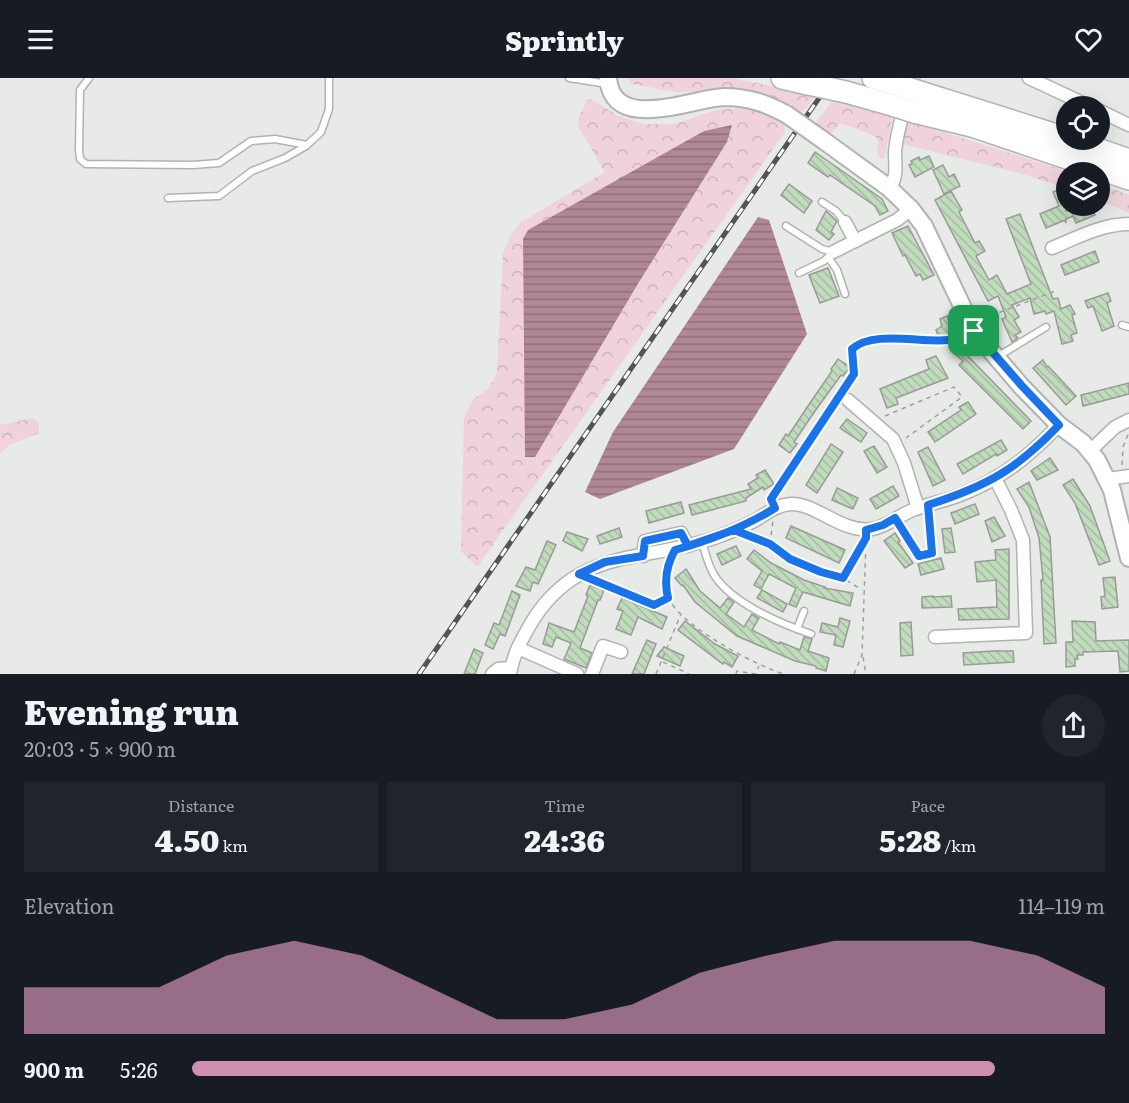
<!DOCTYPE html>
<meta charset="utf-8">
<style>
:root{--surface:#171b24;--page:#20242c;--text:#f1f3f6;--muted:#9ea1a6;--accent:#ce90b1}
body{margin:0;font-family:Literata,serif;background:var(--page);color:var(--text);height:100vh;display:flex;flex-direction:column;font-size:22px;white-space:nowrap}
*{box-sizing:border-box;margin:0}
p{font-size:20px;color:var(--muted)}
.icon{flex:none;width:33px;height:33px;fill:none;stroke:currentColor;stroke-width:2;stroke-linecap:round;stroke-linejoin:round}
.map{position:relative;height:596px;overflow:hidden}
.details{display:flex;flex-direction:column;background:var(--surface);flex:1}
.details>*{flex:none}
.tools{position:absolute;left:1056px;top:18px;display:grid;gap:12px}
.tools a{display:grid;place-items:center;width:54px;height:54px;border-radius:50%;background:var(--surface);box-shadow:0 6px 24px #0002;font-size:30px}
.pin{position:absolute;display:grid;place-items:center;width:51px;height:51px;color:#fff;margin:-26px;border-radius:12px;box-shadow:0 3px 9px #0006}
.round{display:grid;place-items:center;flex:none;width:63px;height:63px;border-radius:32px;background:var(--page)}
.head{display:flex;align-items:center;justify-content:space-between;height:102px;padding:0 24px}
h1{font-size:33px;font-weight:800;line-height:45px}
.figures{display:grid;grid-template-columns:repeat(3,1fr);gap:9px;height:102px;padding:6px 24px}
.figures div{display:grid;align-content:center;border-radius:0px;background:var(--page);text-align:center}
.figures b{font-size:30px;font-weight:800}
.figures small{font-size:16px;font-weight:400}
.figures p{font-size:16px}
.chart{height:168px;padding:12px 24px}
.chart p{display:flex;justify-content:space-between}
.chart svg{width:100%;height:108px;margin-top:6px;fill:var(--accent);opacity:.7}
ul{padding:0 24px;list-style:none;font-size:20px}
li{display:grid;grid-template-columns:96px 72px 1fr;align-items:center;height:45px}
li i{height:15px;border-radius:8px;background:var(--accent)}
header{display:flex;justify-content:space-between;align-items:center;height:78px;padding:0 24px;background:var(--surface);font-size:27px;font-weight:800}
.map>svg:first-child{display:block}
</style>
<header><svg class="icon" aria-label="menu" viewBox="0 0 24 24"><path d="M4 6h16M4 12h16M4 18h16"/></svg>Sprintly<svg class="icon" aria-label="heart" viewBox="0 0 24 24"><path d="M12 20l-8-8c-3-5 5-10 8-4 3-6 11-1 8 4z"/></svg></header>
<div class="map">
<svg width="1129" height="596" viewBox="0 0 1129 596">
<defs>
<pattern id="forest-crowns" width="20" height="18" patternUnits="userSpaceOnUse" patternTransform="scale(1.5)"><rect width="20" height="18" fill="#efd2da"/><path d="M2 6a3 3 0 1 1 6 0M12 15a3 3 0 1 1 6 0" fill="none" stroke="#cdb4bb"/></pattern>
<pattern id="water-rules" width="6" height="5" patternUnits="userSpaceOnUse" patternTransform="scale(1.5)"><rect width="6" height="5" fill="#b08895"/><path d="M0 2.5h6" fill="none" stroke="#8f6f79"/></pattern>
<pattern id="building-back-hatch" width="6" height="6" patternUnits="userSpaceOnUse" patternTransform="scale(1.5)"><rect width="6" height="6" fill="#c0dcbc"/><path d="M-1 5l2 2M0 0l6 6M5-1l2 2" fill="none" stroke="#a5bda1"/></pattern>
</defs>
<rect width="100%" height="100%" fill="#e7eae7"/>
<g fill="url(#forest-crowns)" fill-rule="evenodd">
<path d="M628 0H732L816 17 801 36 744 14H677L631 6Z"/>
<path d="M591 21 618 38 643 46H675L715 32 746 30 784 44 785 54 477 489 461 473 464 340 473 321 489 310 497 294 503 175 510 159 520 145 605 94 578 48 579 39 587 22ZM704 53 727 64 526 379 523 161 628 97Z"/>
<path d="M833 22 893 39 884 80 881 81 877 75 878 63 875 58 840 45 829 58 814 47Z"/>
<path d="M906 42 1069 94H1066V110L1019 95 902 66Z"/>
<path d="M1100 106 1129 117V135L1100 123Z"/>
<path d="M33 340 39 345V355L9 367 0 376V347Z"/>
</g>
<g fill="url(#water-rules)">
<path d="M732 47 727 64 639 204 535 379H525L523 161 528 152 704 53Z"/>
<path d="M758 139 769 142 807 256 734 371 600 421 585 414 613 354Z"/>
</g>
<g fill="url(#building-back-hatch)" stroke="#989b98" stroke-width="1.5">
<path d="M815 74 882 121 888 133 880 137 875 128 830 97 828 99 808 85Z"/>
<path d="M929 78 934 89 915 99 909 87 912 86 911 83 919 79 920 82Z"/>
<path d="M943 87 949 99 954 96 960 108 944 116 933 92Z"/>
<path d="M789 106 812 123 804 135 781 117Z"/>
<path d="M1062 110 1066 121V133L1080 128H1091L1095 137 1076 145 1073 138 1066 141V145L1065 142 1046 150 1040 136 1059 128 1053 114Z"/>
<path d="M951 113 962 132 959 134 975 165 979 163 985 173 976 178 989 202 997 197 1007 216 1031 206 1006 141 1020 136 1053 221 1058 220 1061 231 1070 227 1075 236 1072 237 1077 255 1071 257 1073 263 1062 266 1054 233 1046 236 1045 233 1034 236 1030 220 1012 227 1019 239 1014 242 1021 254 1015 257 1018 260 1012 264 1002 241 1006 239 998 218 988 223 935 122Z"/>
<path d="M826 133 837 143 831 154 834 156 829 162 816 152Z"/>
<path d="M908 148 934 197 923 202 920 196 916 198 905 177 903 178 892 155Z"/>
<path d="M1095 173 1099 184 1065 197 1061 187Z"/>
<path d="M828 190 839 218 820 225 809 197Z"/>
<path d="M1108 215 1111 223 1107 225 1114 248 1102 253 1093 228 1088 230 1085 223Z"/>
<path d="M947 238 953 254 950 255 951 258 943 261V258L939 260 936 252 942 248 940 241Z"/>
<path d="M960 270 1031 343 1023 351 959 287 963 283 955 276Z"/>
<path d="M936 278 948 300 896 320 898 326 887 330 880 311 929 291 926 282Z"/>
<path d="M838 281 850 289 843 298 841 297 815 333 794 364 797 366 790 375 779 367 786 356 788 358 808 328 832 293 831 291Z"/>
<path d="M1043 282 1047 289 1048 288 1076 318 1066 327 1033 290Z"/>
<path d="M1129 305V316L1083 328 1081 317Z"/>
<path d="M968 324 976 336 935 364 928 354 961 332 959 329Z"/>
<path d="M847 341 867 355 861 364 840 350Z"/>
<path d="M1001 362 1007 372 997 378 996 376 963 396 957 386Z"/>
<path d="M831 366 843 374 817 415 806 407Z"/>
<path d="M874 368 887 389 877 395 864 373Z"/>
<path d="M928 369 945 402 933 408 918 374Z"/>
<path d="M1050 380 1058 392 1037 402 1031 393Z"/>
<path d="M765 392 774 406 764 412 763 409 746 420V423L692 437 689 427 751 411 748 406 758 400 756 397Z"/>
<path d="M1073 401 1090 428 1110 483 1099 487 1075 425 1063 407Z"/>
<path d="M1029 404 1050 459 1056 565 1044 566 1041 502H1043L1039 460 1029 429 1017 411Z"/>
<path d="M893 408 899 418 876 431 870 421Z"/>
<path d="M837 410 858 420 853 431 832 422Z"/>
<path d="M681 424 684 435 649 445 646 433Z"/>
<path d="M975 426 979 436 955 446 951 435Z"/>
<path d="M994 439 1005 458 992 464 985 443Z"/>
<path d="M791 448 845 472 839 485 786 460Z"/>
<path d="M619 450 622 459 600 466 597 458Z"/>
<path d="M951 450 955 474 945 475 942 451Z"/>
<path d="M567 454 588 461 582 473 563 463Z"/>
<path d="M895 455 900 463 898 464 913 485 905 490 884 463Z"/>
<path d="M547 463 556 467 538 506 533 504 530 513 516 508 526 489 535 492Z"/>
<path d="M736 468 741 478 722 487 717 476Z"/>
<path d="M1009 471V541L959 542 958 531 997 529 996 502 977 504 975 484 996 482 995 472Z"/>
<path d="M754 472 771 485 804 502 825 509 824 510 853 515 850 528 803 514 796 529 789 526 796 510 769 496 761 511 754 507 762 493 747 481Z"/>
<path d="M941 480 944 491 921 497 918 486Z"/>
<path d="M686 491 700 513 720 530 728 520 734 524 726 536 744 549 752 536 759 540 752 552 779 566 780 564 800 572 804 559 812 561 808 573 829 580 826 593 816 590V588L795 583 737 558 695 524 683 507 682 508 675 500Z"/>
<path d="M1115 499 1118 529 1102 531 1101 519 1105 518 1103 500Z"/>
<path d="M590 507 604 512 600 522H598L580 570 592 575 586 590 564 581 571 565 556 559 552 569 543 566 549 545 574 554 588 518 586 517Z"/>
<path d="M762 512 787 526 783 534 757 520Z"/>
<path d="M512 513 520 517 505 558 500 556 493 571 485 567 494 545 499 547Z"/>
<path d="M933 518V519L951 518 952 529 922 530V519Z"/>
<path d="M622 520 667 539 662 551 638 539 631 557 616 551 623 533 617 531Z"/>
<path d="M840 540 850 543 843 569 834 567 836 557 820 554 822 545 838 549Z"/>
<path d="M685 543 715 566 738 578 732 589 724 584 723 586 678 552Z"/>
<path d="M1072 543 1095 544 1096 563 1129 562V593L1120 594 1118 573 1083 574V577H1077L1078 581H1075V588L1066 589V564H1073Z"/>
<path d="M911 544 913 577 901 578 900 545Z"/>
<path d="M647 562 656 566 644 596H632Z"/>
<path d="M664 569 684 578 680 588 657 578Z"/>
<path d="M474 571 483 575 475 596H464Z"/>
<path d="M993 573H1013L1014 584 964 587 963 575Z"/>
</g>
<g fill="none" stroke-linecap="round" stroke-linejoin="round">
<defs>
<g id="lane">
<path d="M89 0 80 12 79 72 80 81 86 86 193 87 219 85 251 63 275 61 307 67 321 54 329 31V0"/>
<path d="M569 0 608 6"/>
<path d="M168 120 219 118 252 93 285 80 306 68"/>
<path d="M822 124 836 133 845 144"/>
<path d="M786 148 822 171 833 174 824 183 799 195"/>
<path d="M828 179 837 192 845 216"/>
<path d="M1122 247 1129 249"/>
<path d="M997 279 1046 249"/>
<path d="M702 464C705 474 708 486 713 495 729 524 781 546 811 556"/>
<path d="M797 551 804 533"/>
</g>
<g id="street">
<path d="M1029 0 1089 28"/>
<path d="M1100 33 1129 47"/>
<path d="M889 110C898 100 895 87 895 74 897 49 907 24 913 0"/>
<path d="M845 144 855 163"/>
<path d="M1052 170C1076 160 1102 146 1129 146"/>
<path d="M833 174 897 142 911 131"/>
<path d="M848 322 893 361 904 385 918 430"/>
<path d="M1090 373 1115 349 1129 342"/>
<path d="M1108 401 1129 398"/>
<path d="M643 478 645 463 681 455 688 468"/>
<path d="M935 559 1026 555 1023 462 1011 432 995 400"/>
<path d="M518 570 577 596"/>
<path d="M492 596 498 591 511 590"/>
<path d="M510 596C513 576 523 559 533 542 580 468 645 485 717 459 729 455 742 449 754 443 766 436 776 427 791 426 816 425 843 456 872 451 886 449 899 437 913 432 928 426 945 423 960 417 1002 401 1029 378 1059 347"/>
<path d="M592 596 603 568 621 574"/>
</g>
<g id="secondary">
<path d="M608 0C613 56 692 20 724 19 748 19 765 25 786 36"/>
<path d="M823 62 889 110 911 131 924 148 974 253 1021 308 1059 347 1083 365 1097 382 1112 412 1129 480"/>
</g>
<g id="highway">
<path d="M782 0 808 6"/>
<path d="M873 0 898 7"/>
<path d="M846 14 892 27"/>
<path d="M920 14 1066 60"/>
<path d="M914 34 972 48 1129 101"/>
<path d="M1072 62 1129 82"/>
</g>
</defs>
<use href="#lane" stroke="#b1b3b0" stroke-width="9"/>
<use href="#street" stroke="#b1b3b0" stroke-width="15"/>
<use href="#secondary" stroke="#b1b3b0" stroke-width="20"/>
<use href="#highway" stroke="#b1b3b0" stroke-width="24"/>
<g stroke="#9ea09e" stroke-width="1.5" stroke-dasharray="4.5 4.5" stroke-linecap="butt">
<path d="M984 244 998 235 1058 212"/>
<path d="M844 311 854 296 852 271C876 250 931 270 962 258"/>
<path d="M885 338 954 309 962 319 906 360"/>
<path d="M1122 387 1123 369 1129 354"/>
<path d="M772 419 836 323"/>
<path d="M902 451 919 478 932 475 929 439"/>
<path d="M749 458 770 466 790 481 821 494 843 500 862 512"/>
<path d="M770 466 773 443"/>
<path d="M669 483C666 496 664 512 671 524 684 549 756 588 784 596"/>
<path d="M843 499 865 461"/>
<path d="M595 503 654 527 668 520"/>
<path d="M863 579 866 596"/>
<path d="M663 584 689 596"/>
<path d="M656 596 681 536"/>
<path d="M736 596 737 593 755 596 759 588"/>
<path d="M854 596 862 577 866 463"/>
</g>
<use href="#lane" stroke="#fff" stroke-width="6"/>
<use href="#street" stroke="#fff" stroke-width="12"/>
<use href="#secondary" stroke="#fff" stroke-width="16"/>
<use href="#highway" stroke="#fff" stroke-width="21"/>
<defs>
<path id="rail" d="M419 596 833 0"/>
</defs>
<use href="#rail" stroke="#535453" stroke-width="5"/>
<use href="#rail" stroke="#fff" stroke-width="3" stroke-dasharray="9" stroke-linecap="butt"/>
<defs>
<path id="secondary-bridge" d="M786 36 823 62"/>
<g id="highway-bridge">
<path d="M808 6 846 14"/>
<path d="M898 7 920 14"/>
<path d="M892 27 914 34"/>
</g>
</defs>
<use href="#secondary-bridge" stroke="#b1b3b0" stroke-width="20" stroke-linecap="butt"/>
<use href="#highway-bridge" stroke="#b1b3b0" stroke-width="24" stroke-linecap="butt"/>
<use href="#secondary-bridge" stroke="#fff" stroke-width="16"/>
<use href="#highway-bridge" stroke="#fff" stroke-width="21"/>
</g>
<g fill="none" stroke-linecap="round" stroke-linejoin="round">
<defs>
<path id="route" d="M974 253C966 256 956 262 948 262 920 265 873 252 852 271L854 296 771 421 775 430C743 450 711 462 675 472 667 486 664 503 668 520L654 527 579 496 605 484 643 478 645 463 681 455 688 468 734 452 770 466 790 481 821 494 843 500 866 460V452L883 447 895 440 919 478 932 475 928 427C987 408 1016 392 1059 347L1022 308 974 253"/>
</defs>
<use href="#route" stroke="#fff" stroke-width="12"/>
<use href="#route" stroke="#1a73e8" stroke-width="8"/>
</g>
</svg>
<div class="tools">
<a><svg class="icon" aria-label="locate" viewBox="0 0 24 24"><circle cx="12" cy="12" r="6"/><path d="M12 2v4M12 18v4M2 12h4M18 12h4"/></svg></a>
<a><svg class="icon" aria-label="layers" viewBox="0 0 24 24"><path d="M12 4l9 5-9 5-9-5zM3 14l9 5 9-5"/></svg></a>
</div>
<div class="pin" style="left:974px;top:253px;background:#1e9e55"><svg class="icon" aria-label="arrive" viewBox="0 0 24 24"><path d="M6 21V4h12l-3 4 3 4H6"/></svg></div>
</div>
<section class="details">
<div class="head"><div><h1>Evening run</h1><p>20:03 · 5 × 900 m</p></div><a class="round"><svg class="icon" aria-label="share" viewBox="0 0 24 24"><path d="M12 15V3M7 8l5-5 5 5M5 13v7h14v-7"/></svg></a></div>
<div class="figures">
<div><p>Distance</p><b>4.50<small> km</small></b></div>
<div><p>Time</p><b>24:36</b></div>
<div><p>Pace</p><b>5:28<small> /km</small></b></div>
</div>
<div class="chart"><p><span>Elevation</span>114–119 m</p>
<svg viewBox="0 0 160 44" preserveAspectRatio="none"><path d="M0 44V25L10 25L20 25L30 12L40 6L50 12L60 25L70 38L80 38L90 32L100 19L110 12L120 6L130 6L140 6L150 12L160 25V44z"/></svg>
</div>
<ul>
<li><b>900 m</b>5:26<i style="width:88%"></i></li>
</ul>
</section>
